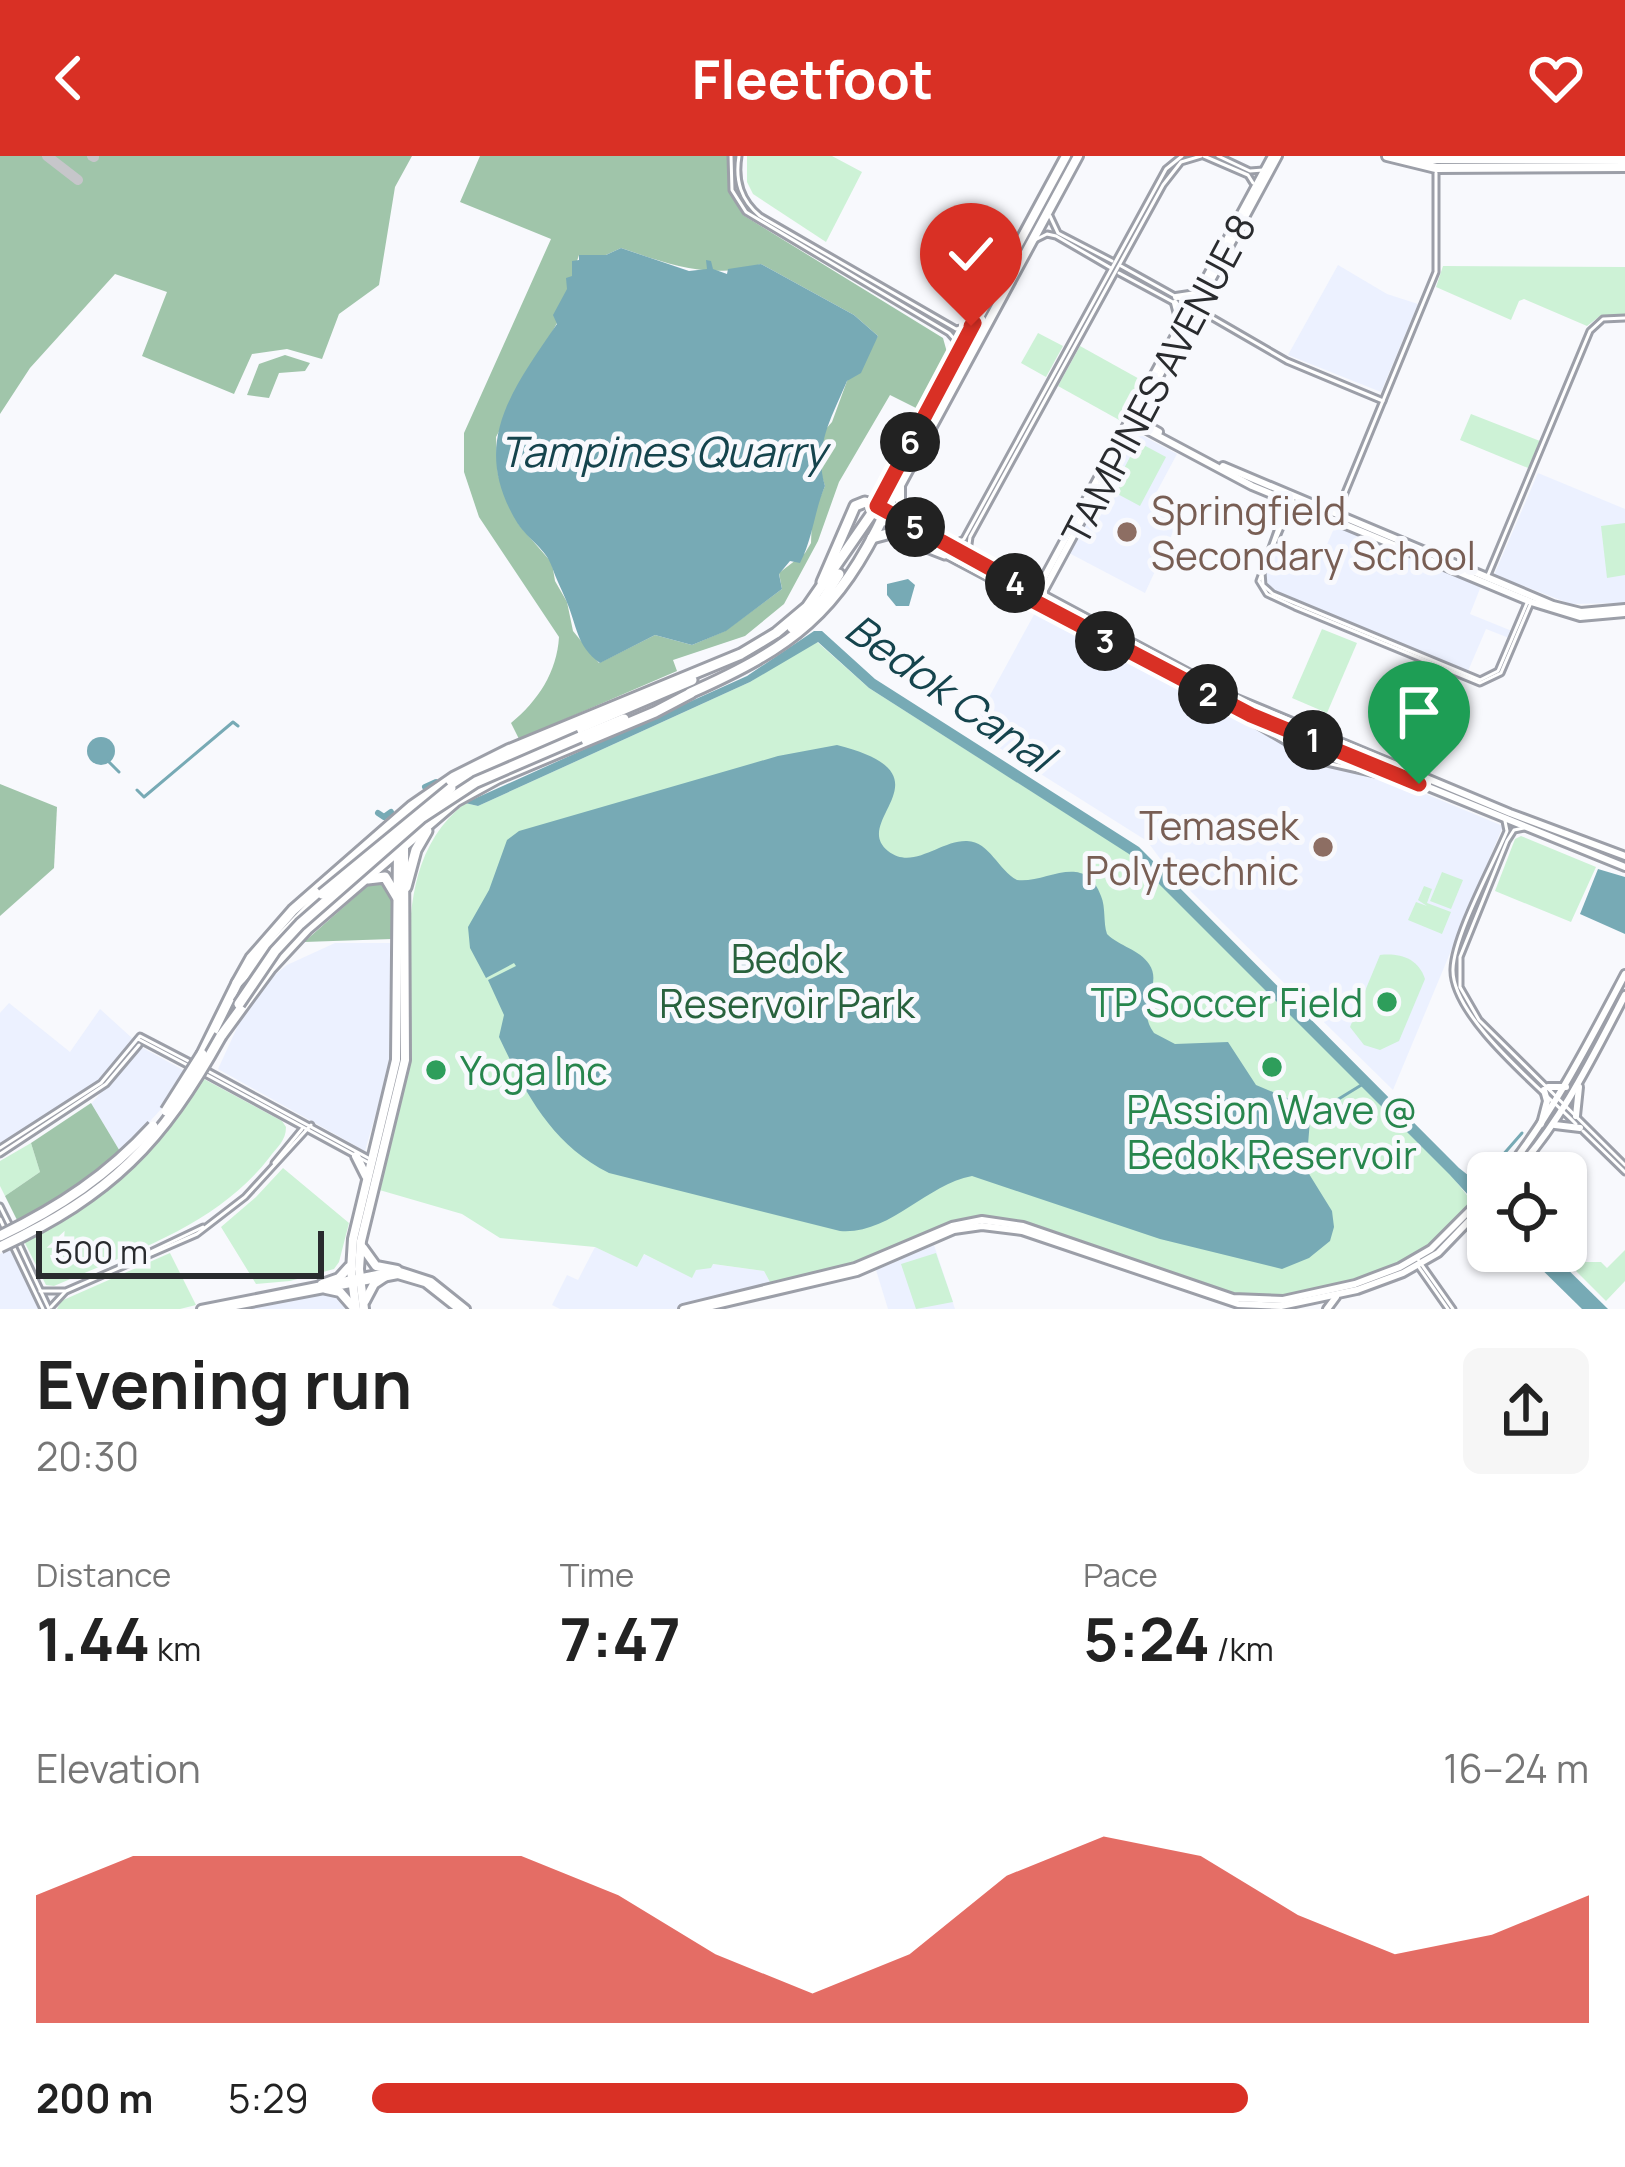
<!DOCTYPE html>
<meta charset="utf-8">
<style>
:root{--surface:#fff;--page:#f6f6f6;--text:#222;--muted:#767676;--accent:#d93025}
body{margin:0;font-family:Manrope,sans-serif;background:var(--page);color:var(--text);height:100vh;display:flex;flex-direction:column;font-size:45px;white-space:nowrap}
*{box-sizing:border-box;margin:0}
p{font-size:39px;color:var(--muted)}
.icon{flex:none;width:66px;height:66px;fill:none;stroke:currentColor;stroke-width:2;stroke-linecap:round;stroke-linejoin:round}
.map{position:relative;height:1153px;overflow:hidden}
.panel{display:flex;flex-direction:column;background:var(--surface);flex:1}
.panel>*{flex:none}
.controls{position:absolute;left:1467px;top:996px;display:grid;gap:24px}
.controls a{display:grid;place-items:center;width:120px;height:120px;border-radius:18px;background:var(--surface);box-shadow:0 3px 9px #0004;font-size:60px}
.scale{position:absolute;left:36px;bottom:30px;width:288px;box-sizing:border-box;padding-left:12px;border:6px solid #292b2e;border-top:0;font-size:33px;line-height:42px;white-space:nowrap;color:#292b2e;-webkit-text-stroke:9px #f8f9fd;paint-order:stroke}
.pin{position:absolute;display:grid;place-items:center;width:102px;height:102px;color:#fff;margin:-123px -51px;border-radius:50% 50% 50% 0;rotate:-45deg;box-shadow:0 0 12px #0007}
.pin .icon{rotate:45deg}
.km{position:absolute;width:60px;height:60px;margin:-30px;border-radius:50%;background:#222;color:#fff;font-size:33px;line-height:60px;text-align:center}
.round{display:grid;place-items:center;flex:none;width:126px;height:126px;border-radius:18px;background:var(--page)}
.overview{display:flex;align-items:center;justify-content:space-between;height:204px;padding:0 36px}
h1{font-size:66px;font-weight:700;line-height:90px}
.metrics{display:grid;grid-template-columns:repeat(3,1fr);gap:18px;height:204px;padding:12px 36px}
.metrics div{display:grid;align-content:center}
.metrics b{font-size:60px;font-weight:700}
.metrics small{font-size:33px;font-weight:400}
.metrics p{font-size:33px}
.chart{height:336px;padding:24px 36px}
.chart p{display:flex;justify-content:space-between}
.chart svg{width:100%;height:216px;margin-top:12px;fill:var(--accent);opacity:.7}
ul{padding:0 36px;list-style:none;font-size:39px}
li{display:grid;grid-template-columns:192px 144px 1fr;align-items:center;height:90px}
li i{height:30px;border-radius:15px;background:var(--accent)}
header{display:flex;justify-content:space-between;align-items:center;height:156px;padding:0 36px;background:var(--accent);color:#fff;font-size:54px;font-weight:700}
.map>svg:first-child{display:block}
</style>
<header><svg class="icon" aria-label="back" viewBox="0 0 24 24"><path d="M15 5l-7 7 7 7"/></svg>Fleetfoot<svg class="icon" aria-label="heart" viewBox="0 0 24 24"><path d="M12 20l-8-8c-3-5 5-10 8-4 3-6 11-1 8 4z"/></svg></header>
<div class="map">
<svg width="1625" height="1153" viewBox="0 0 1625 1153">
<rect width="100%" height="100%" fill="#f8f9fd"/>
<g fill="#ecf1ff">
<path d="M1338 109 1387 138 1418 148 1381 236 1288 199Z"/>
<path d="M1143 280 1177 298 1155 339 1183 354 1145 437 1069 397 1133 281Z"/>
<path d="M1538 317 1625 353V447L1571 448 1494 419Z"/>
<path d="M1335 370 1481 430 1470 458 1512 475 1509 482 1486 473 1468 515 1276 435 1268 428 1266 418 1277 389 1319 407Z"/>
<path d="M1036 455 1201 545 1503 670 1393 934 1167 712 1147 685 971 574Z"/>
<path d="M335 787H390L389 912 365 995 218 913 241 863 267 825 287 809Z"/>
<path d="M9 847 70 896 100 853 133 883 98 925 0 988V857Z"/>
<path d="M141 891 185 915 162 952 121 997 91 948Z"/>
<path d="M934 1089 955 1153H888L876 1114Z"/>
<path d="M595 1091 636 1110 643 1098 692 1121 696 1114 712 1108 764 1115 771 1128 677 1153H560L552 1149 567 1119 578 1124Z"/>
<path d="M10 1093 39 1153H0V1098Z"/>
<path d="M325 1138 341 1142 349 1153H242Z"/>
</g>
<g fill="#cdf2d6">
<path d="M747 0H832L862 16 826 86 753 38 747 26Z"/>
<path d="M1443 110 1625 111V158L1600 160 1587 170 1524 143 1519 145 1511 164 1436 131Z"/>
<path d="M1038 177 1063 190 1046 221 1021 207Z"/>
<path d="M1080 190 1143 225 1121 265 1058 230Z"/>
<path d="M1471 258 1540 285 1528 312 1460 284Z"/>
<path d="M1138 286 1166 301 1140 350 1112 335Z"/>
<path d="M1625 367V419L1607 422 1601 370Z"/>
<path d="M1322 473 1357 487 1327 557 1292 542Z"/>
<path d="M816 485 869 532 1130 698 1451 1019 1473 1047 1429 1092 1387 1116 1353 1127 1270 1144 1233 1139 1028 1069 953 1067 865 1105 771 1128 764 1115 713 1108 711 1112 696 1114 692 1122 644 1098 637 1111 595 1091 500 1082 462 1058 376 1033C386 991 404 950 408 907 417 819 386 710 465 647L478 650 750 526Z"/>
<path d="M1521 680 1596 711 1571 766 1495 735 1515 683Z"/>
<path d="M1442 716 1463 724 1451 753 1430 745Z"/>
<path d="M1424 730 1432 733 1427 747 1451 756 1442 778 1408 764 1416 746 1427 750 1418 744Z"/>
<path d="M1380 799C1400 797 1418 802 1425 823L1399 885 1380 894 1364 889 1350 871Z"/>
<path d="M202 922 282 965 286 971C286 985 277 991 269 1002 216 1070 131 1096 54 1130L46 1129 23 1083C104 1042 154 1000 202 922Z"/>
<path d="M31 987 40 1016 5 1040 0 1030V1005Z"/>
<path d="M283 1012 349 1067 339 1106 334 1113 290 1125 256 1128 221 1071 256 1041Z"/>
<path d="M1625 1094V1125L1606 1145 1576 1115 1584 1106H1601L1607 1112Z"/>
<path d="M170 1097 196 1149 180 1153H57L61 1145Z"/>
<path d="M936 1097 953 1146 916 1153 901 1108Z"/>
</g>
<g fill="#a0c5aa" fill-rule="evenodd">
<path d="M0 0H412L395 31 379 129 339 158 322 203 287 193 252 198 234 238 142 200 167 136 115 118 30 212 0 258Z"/>
<path d="M480 0H727L729 35 743 59 943 182 948 200 916 252 890 239 839 326 818 385 784 448 745 480 673 504 677 515 519 583 511 567C538 545 557 516 559 481L479 361 464 316V277L551 83 460 46ZM621 92C671 109 711 124 761 108L854 159 878 180 847 225 832 266 824 275 818 308 825 330 812 360 811 387 805 397 779 417 782 433 725 475 692 489 655 479 599 507 573 475 567 446 555 425 552 407 519 369 498 319 496 281 557 167 579 99H606Z"/>
<path d="M285 199 310 207 305 215 279 217 269 242 247 239 259 208Z"/>
<path d="M0 628 57 651 54 712 0 760Z"/>
<path d="M383 725 392 733V783L304 786 372 726Z"/>
<path d="M91 947 121 997 87 1028 18 1066 5 1040 40 1016 31 987Z"/>
</g>
<g fill="#77aab5">
<path d="M621 92 689 115 707 113 706 104 711 105 713 113 727 118 728 113 761 108 854 159 878 180 861 217 847 225C832 261 813 291 825 330 814 356 813 382 800 407L790 405 779 418 782 433 726 475 692 489 655 479 600 507C576 490 577 469 566 444 561 432 556 423 552 411 547 394 528 383 518 368 469 289 511 235 557 168L553 159 567 133 566 122 572 120V105L579 104V99H606Z"/>
<path d="M908 423 915 429 909 450H896L887 439V428Z"/>
<path d="M814 475H822L875 523 1139 691 1459 1012 1488 1035V1061L1450 1019 1129 698 869 532 818 486 750 526 478 650 465 647 747 520Z"/>
<circle cx="101" cy="595" r="14"/>
<path d="M837 589C956 619 849 664 888 695 913 715 940 684 967 685 990 686 998 714 1017 724 1046 728 1084 694 1101 740 1106 752 1103 766 1107 778 1119 790 1140 794 1149 808 1164 830 1134 850 1154 877L1175 888 1228 886 1256 929 1297 946 1308 957 1317 952 1321 958 1310 964 1306 1013 1332 1055 1334 1071 1330 1085 1309 1102 1282 1113 1160 1083 972 1020C925 1029 890 1079 840 1075L609 1017C551 988 526 938 499 881L504 859 488 824 516 810 514 807 486 822 470 792 468 771 489 734 507 684 519 675 778 600Z"/>
<path d="M1598 713 1625 721V778L1580 758Z"/>
<path d="M1523 1095H1549L1608 1153H1582Z"/>
</g>
<g fill="none" stroke-linecap="round" stroke-linejoin="round">
<g stroke="#77aab5" stroke-width="3">
<path d="M108 605 119 616"/>
<path d="M137 634 144 641 233 566 238 570"/>
<path d="M1319 955 1363 928"/>
<path d="M1482 1033 1488 1016 1522 977"/>
</g>
<g stroke="#77aab5" stroke-width="6">
<path d="M425 631 436 626"/>
<path d="M378 657 384 661 391 656"/>
</g>
<g stroke="#c6c6ca" stroke-width="10">
<path d="M47 0 78 24"/>
<path d="M92 0 94 1"/>
</g>
<defs>
<g id="minor">
<path d="M731 0 732 34 746 56 949 177 957 186 954 202"/>
<path d="M739 0C735 25 741 44 760 60L956 173 971 170"/>
<path d="M1204 0 1248 19 1253 27"/>
<path d="M1218 0 1250 15 1263 14"/>
<path d="M1050 60 1058 77 1112 105"/>
<path d="M1035 84 1047 78 1056 80 1111 112"/>
<path d="M1121 110 1191 149"/>
<path d="M1119 117 1184 152"/>
<path d="M1199 154 1287 205 1383 245"/>
<path d="M1293 343 1262 416 1263 429 1273 438 1480 524 1498 515 1527 447"/>
<path d="M1287 347 1259 425 1267 438 1295 451 1480 527 1501 517 1530 449"/>
<path d="M1338 354 1436 116V17"/>
<path d="M953 388 964 383 1166 13 1182 0"/>
<path d="M968 395 970 381 1163 29 1181 6 1201 0"/>
<path d="M1488 419 1590 175 1603 163 1625 162"/>
<path d="M1202 537 1318 605 1406 625"/>
<path d="M1505 665 1507 675C1493 709 1454 779 1453 813 1451 861 1542 933 1576 968"/>
<path d="M1524 672 1514 674 1507 685 1460 801V831L1479 864 1625 1009"/>
<path d="M138 883 191 911"/>
<path d="M206 914 372 1004"/>
<path d="M205 918 371 1008"/>
<path d="M1583 975 1625 1016"/>
<path d="M0 992 101 927 140 880 192 907"/>
<path d="M0 998 106 928 139 889"/>
<path d="M274 1007 302 973"/>
<path d="M0 1050 10 1070"/>
<path d="M0 1063 6 1076"/>
<path d="M17 1084 49 1153"/>
<path d="M13 1090 43 1153"/>
<path d="M1417 1102 1453 1153"/>
<path d="M125 1108 203 1071"/>
<path d="M1418 1110 1448 1153"/>
<path d="M40 1135H66L197 1078 245 1041 311 969"/>
<path d="M51 1151 65 1136"/>
</g>
<g id="tertiary">
<path d="M1176 141 1196 138"/>
<path d="M1175 147 1180 166"/>
<path d="M1130 260 1159 276"/>
<path d="M1128 264 1252 330 1531 446 1580 461 1625 457"/>
<path d="M1223 310 1553 449 1581 456 1625 452"/>
<path d="M1032 444 1272 0"/>
<path d="M1037 447 1278 0"/>
</g>
<g id="secondary">
<path d="M877 350 1237 543 1510 657 1625 700"/>
<path d="M881 364 923 386"/>
<path d="M945 398 1251 559 1625 711"/>
<path d="M1548 931H1566"/>
<path d="M1576 960 1579 931"/>
<path d="M1541 968 1547 945 1544 934"/>
<path d="M1555 969 1580 972"/>
<path d="M1505 1017C1554 955 1588 888 1625 818"/>
<path d="M1514 1017C1562 965 1592 902 1625 839"/>
<path d="M201 1153 397 1114 431 1125 466 1153"/>
<path d="M220 1153 398 1119 425 1127 458 1153"/>
<path d="M683 1153 855 1111 952 1070 982 1064 1023 1070 1233 1142 1283 1144 1355 1128 1400 1111 1431 1093 1488 1036"/>
<path d="M699 1153 857 1116 954 1074 982 1070 1022 1075 1238 1148 1281 1150 1357 1134 1403 1117 1438 1097 1488 1045"/>
<path d="M1327 1153 1336 1141"/>
</g>
<g id="primary">
<path d="M1387 0 1436 12 1625 11"/>
<path d="M1403 0 1422 3H1625"/>
<path d="M900 331V356L905 366"/>
<path d="M877 350 1066 0"/>
<path d="M886 355 1078 0"/>
<path d="M356 1000 366 1020"/>
<path d="M363 1092 376 1110 397 1114"/>
<path d="M322 1128 339 1122 349 1111"/>
<path d="M326 1133 340 1136 354 1152"/>
<path d="M365 1145 374 1128 386 1120"/>
<path d="M356 1153 351 1115 353 1083 396 904 398 692"/>
<path d="M364 1153 359 1113 361 1085 405 904 404 687"/>
</g>
<g id="trunk">
<path d="M872 382 891 377 945 398"/>
<path d="M822 426 855 350 865 346 877 350"/>
<path d="M792 472 824 442 839 418"/>
<path d="M690 537C793 491 837 458 886 355"/>
<path d="M580 581 624 563"/>
<path d="M451 632 491 610 692 524"/>
<path d="M368 723 385 721 397 741"/>
<path d="M406 731 416 694 427 675"/>
<path d="M237 827 251 802 293 754 412 650 454 621 508 594 741 498 776 477 807 451 877 350"/>
<path d="M221 880 270 813 308 772 456 645 498 622 655 556 691 537"/>
<path d="M202 898 237 827 322 738"/>
</g>
</defs>
<use href="#minor" stroke="#9c9fa8" stroke-width="9"/>
<use href="#tertiary" stroke="#9c9fa8" stroke-width="12"/>
<use href="#secondary" stroke="#9c9fa8" stroke-width="12"/>
<use href="#primary" stroke="#9c9fa8" stroke-width="14"/>
<use href="#trunk" stroke="#9c9fa8" stroke-width="15"/>
<use href="#minor" stroke="#fff" stroke-width="3"/>
<use href="#tertiary" stroke="#fff" stroke-width="6"/>
<use href="#secondary" stroke="#fff" stroke-width="6"/>
<use href="#primary" stroke="#fff" stroke-width="8"/>
<use href="#trunk" stroke="#fff" stroke-width="9"/>
<defs>
<g id="trunk-bridge">
<path d="M322 738 451 632"/>
<path d="M239 848 275 795 300 768 421 662 476 626 580 581"/>
<path d="M166 955 202 898"/>
<path d="M0 1080C60 1051 108 1019 153 970"/>
<path d="M0 1091C112 1038 161 988 221 880"/>
</g>
</defs>
<use href="#trunk-bridge" stroke="#9c9fa8" stroke-width="15" stroke-linecap="butt"/>
<use href="#trunk-bridge" stroke="#fff" stroke-width="9"/>
</g>
<g fill="none" stroke-linecap="round" stroke-linejoin="round">
<defs>
<path id="route" d="M971 170 974 167 877 350 1035 437 1032 444 1251 559 1419 628"/>
</defs>
<use href="#route" stroke="#fff" stroke-width="24"/>
<use href="#route" stroke="#d93025" stroke-width="15"/>
</g>
<g fill="#8d6e63" stroke="#f8f9fd" stroke-width="4.5">
<circle cx="1127" cy="376" r="12"/>
<circle cx="1323" cy="691" r="12"/>
</g>
<g fill="#2e9e5b" stroke="#f8f9fd" stroke-width="4.5">
<circle cx="1387" cy="846" r="12"/>
<circle cx="1272" cy="911" r="12"/>
<circle cx="436" cy="914" r="12"/>
</g>
<g text-anchor="middle" dominant-baseline="central" stroke-width="10" stroke-linejoin="round" paint-order="stroke">
<g font-size="39" fill="#292b2e" stroke="#f8f9fd">
<text transform="translate(1158 223) rotate(-62)">TAMPINES AVENUE 8</text>
</g>
<g font-size="39" fill="#785e54" stroke="#f8f9fd" text-anchor="start">
<text x="1151" y="354">Springfield<tspan x="1151" dy="45">Secondary School</tspan></text>
<text x="1299" y="669" text-anchor="end">Temasek<tspan x="1299" dy="45">Polytechnic</tspan></text>
</g>
<g font-size="39" fill="#28623d" stroke="#f8f9fd">
<text x="787" y="802">Bedok<tspan x="787" dy="45">Reservoir Park</tspan></text>
</g>
<g font-size="39" fill="#27864d" stroke="#f8f9fd" text-anchor="end">
<text x="1363" y="846">TP Soccer Field</text>
<text x="460" y="914" text-anchor="start">Yoga Inc</text>
<text x="1272" y="953" text-anchor="middle">PAssion Wave @<tspan x="1272" dy="45">Bedok Reservoir</tspan></text>
</g>
<g font-size="42" font-style="italic" fill="#15444d" stroke="#f8f9fd">
<text x="663" y="295">Tampines Quarry</text>
<text transform="translate(950 536) rotate(35)">Bedok Canal</text>
</g>
</g>
</svg>
<div class="controls">
<a><svg class="icon" aria-label="locate" viewBox="0 0 24 24"><circle cx="12" cy="12" r="6"/><path d="M12 2v4M12 18v4M2 12h4M18 12h4"/></svg></a>
</div>
<div class="scale">500 m</div>
<div class="pin" style="left:1419px;top:628px;background:#1e9e55"><svg class="icon" aria-label="arrive" viewBox="0 0 24 24"><path d="M6 21V4h12l-3 4 3 4H6"/></svg></div>
<div class="pin" style="left:971px;top:170px;background:#d93025"><svg class="icon" aria-label="check" viewBox="0 0 24 24"><path d="M5 12l5 5 9-10"/></svg></div>
<b class="km" style="left:1313px;top:584px">1</b>
<b class="km" style="left:1208px;top:538px">2</b>
<b class="km" style="left:1105px;top:485px">3</b>
<b class="km" style="left:1015px;top:427px">4</b>
<b class="km" style="left:915px;top:371px">5</b>
<b class="km" style="left:910px;top:286px">6</b>
</div>
<section class="panel">
<div class="overview"><div><h1>Evening run</h1><p>20:30</p></div><a class="round"><svg class="icon" aria-label="share" viewBox="0 0 24 24"><path d="M12 15V3M7 8l5-5 5 5M5 13v7h14v-7"/></svg></a></div>
<div class="metrics">
<div><p>Distance</p><b>1.44<small> km</small></b></div>
<div><p>Time</p><b>7:47</b></div>
<div><p>Pace</p><b>5:24<small> /km</small></b></div>
</div>
<div class="chart"><p><span>Elevation</span>16–24 m</p>
<svg viewBox="0 0 160 44" preserveAspectRatio="none"><path d="M0 44V18L10 10L20 10L30 10L40 10L50 10L60 18L70 30L80 38L90 30L100 14L110 6L120 10L130 22L140 30L150 26L160 18V44z"/></svg>
</div>
<ul>
<li><b>200 m</b>5:29<i style="width:72%"></i></li>
</ul>
</section>
